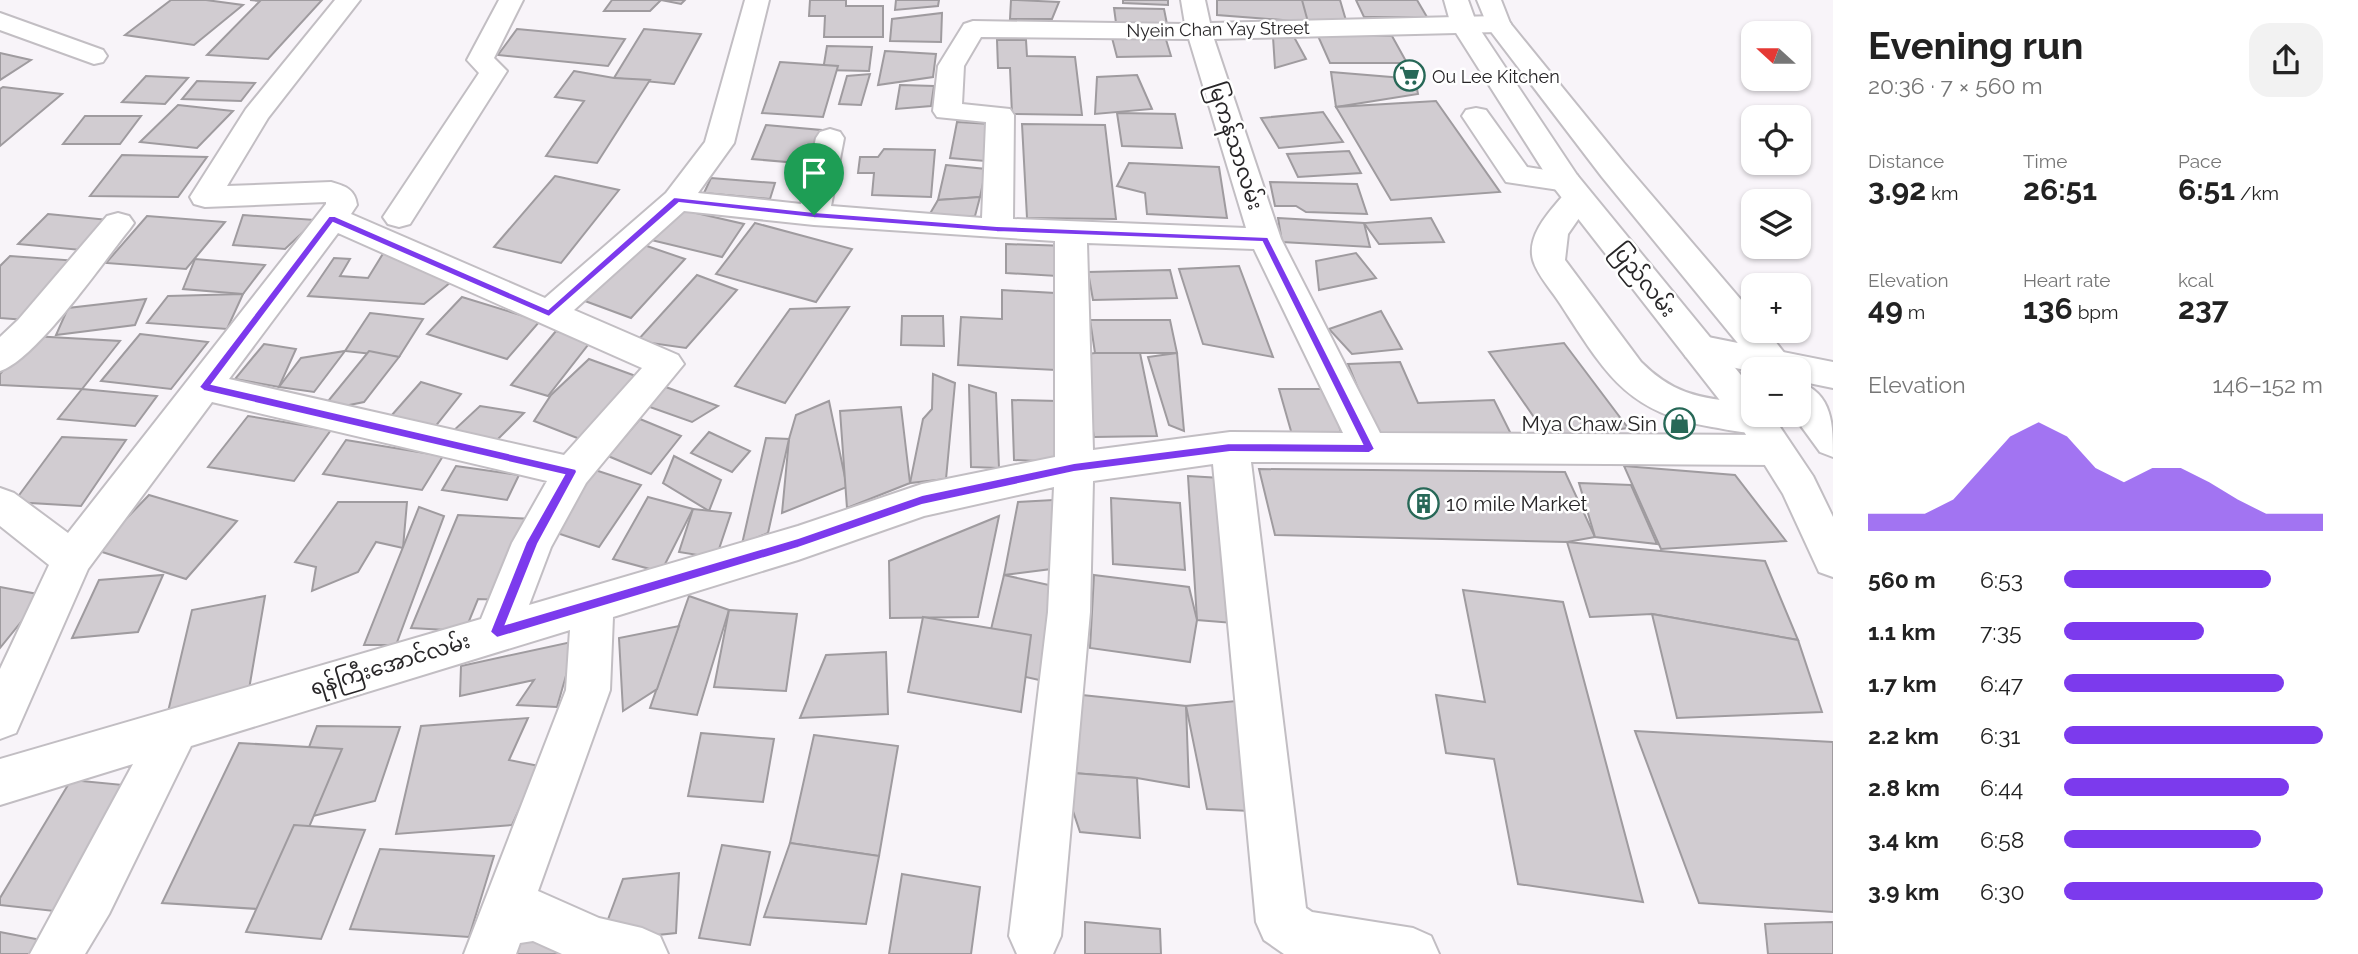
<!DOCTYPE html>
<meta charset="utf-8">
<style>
:root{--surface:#fff;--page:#f2f2f2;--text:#222;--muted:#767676;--accent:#7c3aed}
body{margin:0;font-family:Raleway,"Noto Sans Myanmar",sans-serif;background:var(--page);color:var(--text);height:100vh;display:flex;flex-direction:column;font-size:26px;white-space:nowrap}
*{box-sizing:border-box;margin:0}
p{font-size:23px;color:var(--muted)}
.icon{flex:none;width:38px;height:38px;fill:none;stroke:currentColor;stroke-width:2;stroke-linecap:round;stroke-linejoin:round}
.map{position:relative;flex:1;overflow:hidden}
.details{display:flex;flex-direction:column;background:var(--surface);width:525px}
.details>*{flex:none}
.needle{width:46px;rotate:291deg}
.fabs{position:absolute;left:1741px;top:21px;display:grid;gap:14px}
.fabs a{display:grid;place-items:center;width:70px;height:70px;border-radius:14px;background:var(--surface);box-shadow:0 2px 5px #0004;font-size:35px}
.pin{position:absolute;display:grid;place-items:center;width:60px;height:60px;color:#fff;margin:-72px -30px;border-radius:50% 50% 50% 0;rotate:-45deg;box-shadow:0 0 7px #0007}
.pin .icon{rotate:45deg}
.round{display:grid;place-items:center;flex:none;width:74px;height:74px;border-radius:21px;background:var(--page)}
.headline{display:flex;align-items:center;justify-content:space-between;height:119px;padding:0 35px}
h1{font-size:38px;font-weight:700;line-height:52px}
.metrics{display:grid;grid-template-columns:repeat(3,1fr);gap:10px;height:119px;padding:7px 35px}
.metrics div{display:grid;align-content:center}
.metrics b{font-size:30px;font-weight:700}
.metrics small{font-size:19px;font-weight:400}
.metrics p{font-size:19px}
.chart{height:196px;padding:14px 35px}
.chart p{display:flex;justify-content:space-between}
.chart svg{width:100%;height:126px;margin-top:7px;fill:var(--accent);opacity:.7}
ul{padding:0 35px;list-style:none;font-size:23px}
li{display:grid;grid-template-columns:112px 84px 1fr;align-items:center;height:52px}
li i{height:18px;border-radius:9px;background:var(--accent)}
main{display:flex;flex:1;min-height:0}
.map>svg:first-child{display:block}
</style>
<main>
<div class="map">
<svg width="1833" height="954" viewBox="0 0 1833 954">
<rect width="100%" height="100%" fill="#f8f4f9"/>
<g fill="#d1ccd1" stroke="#9f9b9f" stroke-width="2">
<path d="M171 0H206L243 5 194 45 125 35Z"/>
<path d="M250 0H322L268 59 207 55 260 1Z"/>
<path d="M612 0H685L681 4 661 0 650 11H604Z"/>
<path d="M810 0H846V6H883V37H824L825 16H809Z"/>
<path d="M896 0H939L938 6 895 10Z"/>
<path d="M1011 0H1017L1059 2 1052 19H1010Z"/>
<path d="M1123 0H1168V5L1123 3Z"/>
<path d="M1217 0H1305L1308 22 1217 15Z"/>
<path d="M1302 0H1340L1347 24 1308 22Z"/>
<path d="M1356 0H1417L1427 17H1364Z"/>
<path d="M1114 8 1164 9 1167 24 1116 23Z"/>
<path d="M942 13 941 42 890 41 892 19Z"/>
<path d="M517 29 625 39 608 66 498 55Z"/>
<path d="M644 29 701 34 674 84 614 78Z"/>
<path d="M1164 33 1171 56 1117 57 1111 34Z"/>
<path d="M1318 36H1392L1407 63H1330Z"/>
<path d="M1273 37H1294L1306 59 1275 68Z"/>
<path d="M997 40H1026L1027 56 1075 57 1082 115 1012 114 1010 68H998Z"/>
<path d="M827 46 872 47 869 71 823 70Z"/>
<path d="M885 51 936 54 933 77 878 85Z"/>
<path d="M0 53 31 60 0 80Z"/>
<path d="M780 62 838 66 823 117 762 113Z"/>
<path d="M574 71 614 78 650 80 597 163 546 156 584 101 555 97Z"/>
<path d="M1331 72 1415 79 1418 94 1336 107Z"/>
<path d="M870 74 861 105 839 104 847 76Z"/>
<path d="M1137 75 1152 109 1095 114 1097 77Z"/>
<path d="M146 76 188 78 165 104 122 102Z"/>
<path d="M197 81 255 83 241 101 182 99Z"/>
<path d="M900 85 934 86 931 106 896 109Z"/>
<path d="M3 87 62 94 0 146V89Z"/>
<path d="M1436 101 1500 192 1391 200 1336 107Z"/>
<path d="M178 105 233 111 197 148 140 142Z"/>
<path d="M1323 112 1343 142 1279 148 1261 118Z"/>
<path d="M1117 113 1175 114 1182 148 1122 146Z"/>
<path d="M85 116H141L120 144H63Z"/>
<path d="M957 122 991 124 985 161 950 158Z"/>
<path d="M1022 124 1105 125 1116 219 1027 218Z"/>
<path d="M766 125 821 130 809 164 752 159Z"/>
<path d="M884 149 935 150 931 197 872 195 874 173H858L860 157H878Z"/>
<path d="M1349 151 1361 173 1298 177 1287 154Z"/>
<path d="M122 155 207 157 178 197 90 196Z"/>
<path d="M1129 163 1219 167 1227 218 1147 214 1145 193 1117 186Z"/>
<path d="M946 165 986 169 980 197 938 200Z"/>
<path d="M555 176 619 190 561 263 494 247Z"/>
<path d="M711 178 775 183 770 199 704 193Z"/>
<path d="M1270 182 1357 184 1367 214 1306 212 1296 206H1275Z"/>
<path d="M980 197 975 216 928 217 938 200Z"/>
<path d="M683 210 744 224 722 257 647 239Z"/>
<path d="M48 214 109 220 81 250 18 244Z"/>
<path d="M243 215 316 220 285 249 233 245Z"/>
<path d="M147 216 225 222 186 269 106 263Z"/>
<path d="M1278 218 1364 223 1370 247 1282 242Z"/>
<path d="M1431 218 1444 242 1379 244 1364 223Z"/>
<path d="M755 223 852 249 816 302 716 274Z"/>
<path d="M641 244 685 259 631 318 585 301Z"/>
<path d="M1006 244 1067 246 1057 276 1006 273Z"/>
<path d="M384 252 451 282 424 304 308 296 334 258 350 259 340 276 368 278Z"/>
<path d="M1356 253 1376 278 1319 290 1316 261Z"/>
<path d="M10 256 79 261 26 320 0 318V266Z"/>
<path d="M195 259 265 265 243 294 183 289Z"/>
<path d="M1239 266 1273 357 1203 344 1179 269Z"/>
<path d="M1170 270 1177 298 1093 300 1088 272Z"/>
<path d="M697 275 737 290 686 348 637 341Z"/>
<path d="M1002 290 1055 293 1056 370 958 365 961 317 1002 319Z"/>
<path d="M243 294 227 329 147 323 168 296Z"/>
<path d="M462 297 540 321 507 359 427 334Z"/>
<path d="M146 299 135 325 56 335 68 308Z"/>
<path d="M849 307 785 403 735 386 790 309Z"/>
<path d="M1381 311 1402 349 1352 354 1329 329Z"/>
<path d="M370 313 423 319 399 357 345 351Z"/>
<path d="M902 316H943L944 346 901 345Z"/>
<path d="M1090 320H1170L1177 353H1095Z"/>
<path d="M556 331 591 341 548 396 511 385Z"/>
<path d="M140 334 208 342 171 389 101 381Z"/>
<path d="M32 336 120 341 82 389 0 385V374Z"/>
<path d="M1564 343 1628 428 1549 439 1489 352Z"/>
<path d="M264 344 296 349 279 387 235 379Z"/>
<path d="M345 351 314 392 279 387 301 358Z"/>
<path d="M369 351 399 357 364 402 320 411Z"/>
<path d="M1095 353H1140L1157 436 1094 437 1080 355Z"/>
<path d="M1177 353 1184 431 1169 425 1148 357Z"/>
<path d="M589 359 644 379 590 443 534 421 551 395Z"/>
<path d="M1400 362 1418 403 1494 400 1513 438 1380 443 1348 364Z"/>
<path d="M933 374 955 383 946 479 910 483 923 419 932 409Z"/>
<path d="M421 382 461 394 434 428 391 416Z"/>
<path d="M969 385 996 393 999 468 971 467Z"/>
<path d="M663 386 718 406 692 422 647 406Z"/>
<path d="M82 389 157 396 135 426 58 419Z"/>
<path d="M1279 389H1327L1343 438H1293Z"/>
<path d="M1012 400 1057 401 1060 462 1014 460Z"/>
<path d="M829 401 847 487 782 513 789 439 796 415Z"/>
<path d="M480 406 524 413 497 440 452 432Z"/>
<path d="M901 407 910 483 847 508 840 411Z"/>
<path d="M248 416 331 430 294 481 208 467Z"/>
<path d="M640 419 681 436 651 474 608 456Z"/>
<path d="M709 432 750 451 732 472 691 453Z"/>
<path d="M62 437 126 440 81 506 14 502Z"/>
<path d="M766 438 789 439 768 533 742 544Z"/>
<path d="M346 440 443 456 422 490 323 474Z"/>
<path d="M674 456 721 480 709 511 663 483Z"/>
<path d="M456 466 519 475 507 500 442 490Z"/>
<path d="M1624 466 1735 475 1786 541 1661 549Z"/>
<path d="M589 468 641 485 599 547 545 529Z"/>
<path d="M1259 469 1565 472 1595 537 1567 542 1275 535Z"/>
<path d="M1188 476 1221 478 1233 623 1197 620Z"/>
<path d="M1579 483 1631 485 1657 544 1595 537Z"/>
<path d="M149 495 237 521 186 579 96 550Z"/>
<path d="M648 497 693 509 661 572 613 559Z"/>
<path d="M1111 498 1180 503 1185 570 1113 564Z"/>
<path d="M1071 499 1059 568 1004 575 1018 502Z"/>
<path d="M338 502H407L403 548 376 542 358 572 312 591 316 567 295 562Z"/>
<path d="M419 507 444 516 396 645H364Z"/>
<path d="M693 509 731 513 716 558 679 552Z"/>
<path d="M458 515 534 519 505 600 478 599 465 631 411 628Z"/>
<path d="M999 516 978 617 890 618 889 561Z"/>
<path d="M1567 542 1765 561 1798 640 1652 614 1590 617Z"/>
<path d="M163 575 138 632 72 638 99 580Z"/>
<path d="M1004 575 1067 589 1048 682 982 667Z"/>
<path d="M1094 575 1189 587 1197 620 1190 662 1090 648Z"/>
<path d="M0 587 43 595 0 648Z"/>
<path d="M1463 590 1563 602 1643 902 1518 884 1494 759 1446 753 1436 695 1485 702Z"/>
<path d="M265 596 247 701 167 716 192 610Z"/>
<path d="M689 596 729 610 697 715 650 708Z"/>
<path d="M729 610 797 614 786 691 714 687Z"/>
<path d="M1652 614 1798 640 1822 712 1677 718Z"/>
<path d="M923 617 1031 635 1021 712 908 692Z"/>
<path d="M679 626 657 689 623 711 619 638Z"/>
<path d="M576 641 557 707 517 705 534 680 460 696 461 666Z"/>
<path d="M886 652 888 714 800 718 826 655Z"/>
<path d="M1063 693 1186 706 1189 787 1137 778 1060 772Z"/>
<path d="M1236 701 1250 811 1207 809 1186 706Z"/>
<path d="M528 718 509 760 539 766 512 825 396 834 421 726Z"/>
<path d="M317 726 400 727 375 801 280 824Z"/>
<path d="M1635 731 1833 742V912L1699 903Z"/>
<path d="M701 733 774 739 763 802 688 796Z"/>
<path d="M814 735 898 746 879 856 790 843Z"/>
<path d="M239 743 342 749 274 910 162 903Z"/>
<path d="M1060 772 1137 778 1140 838 1080 832Z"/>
<path d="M71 780 134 786 63 912 0 905V898Z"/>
<path d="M294 825 365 830 321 939 246 932Z"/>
<path d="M790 843 879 856 866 924 764 917Z"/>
<path d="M722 845 770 852 750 945 699 938Z"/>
<path d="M380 849 494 856 469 937 350 929Z"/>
<path d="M679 873 676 933 600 941 623 879Z"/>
<path d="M902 874 980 887 971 954H889Z"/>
<path d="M1085 922 1160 929 1161 954H1085Z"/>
<path d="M1833 922V954H1768L1765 924Z"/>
<path d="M532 923 596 954H512Z"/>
<path d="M0 932 46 941 38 954H0Z"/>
</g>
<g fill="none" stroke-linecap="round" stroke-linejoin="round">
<defs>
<g id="minor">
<path d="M335 0H360L268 118 227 186 331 182C345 186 355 189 357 205L351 214 545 298 666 193 705 142 745 0H769L734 143 698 193 801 204 816 138 820 132 830 129 840 132 844 138 831 206 982 218 986 122 937 117 933 111 938 66 964 24 973 21 1185 24 1181 0H1205L1210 23 1498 16 1507 19 1511 24 1507 29 1498 32 1214 39 1281 239 1380 433 1775 435 1788 440 1794 450 1788 460 1775 465 1251 462 1306 908 1312 912 1413 928 1431 936 1439 954H1284L1264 940 1256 922 1213 464 1093 481 1090 612 1061 936 1053 954H1017L1009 936 1048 612 1054 487 924 516 798 560 613 617 610 690 538 891 599 918 642 928 660 936 668 954H562L533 941 520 943 516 954H464L566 690 570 630 191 746 109 914 85 954H30L133 764 0 805V759L481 619 512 543 547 481 212 402 88 569 16 733 0 739V669L49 565 0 526V488L14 493 68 533 326 204V202L205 207 194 204 190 197 246 109ZM981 37 1189 39 1246 228 1013 219 1014 115 1010 109 962 104 964 66ZM684 211 814 225 1055 241V457L922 484 798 526 529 605 551 547 586 483 684 364 678 355 574 310ZM338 233 642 368 564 455 229 379ZM1087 243 1254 249 1343 433 1230 432 1093 450Z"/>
<path d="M499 0H523L494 58 507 71 410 224 399 227 388 224 383 217 479 73 467 60Z"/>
<path d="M0 13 103 50 107 56 103 62 94 64 0 30Z"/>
<path d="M1476 108 1486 110 1527 167 1577 175 1581 182 1577 189 1589 191 1593 198 1568 234 1565 260 1641 362C1678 399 1705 397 1754 405V415H1772L1774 420 1769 430C1750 436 1731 430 1712 427 1626 412 1606 374 1561 305 1553 292 1537 275 1533 260 1526 234 1552 209 1567 191L1574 189 1566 191 1506 182 1462 116 1466 110Z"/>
<path d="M118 213 129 216 134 223 129 230C102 263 36 360 0 371V337L18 320 107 216Z"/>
<path d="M1698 335 1833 362V388L1799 381V369H1754V372L1686 357 1681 348 1686 339Z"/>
</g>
<g id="highway">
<path d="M1444 0H1468L1477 25 1577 175 1754 391V415H1772L1813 476 1833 517V577L1819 572 1783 494 1743 430 1555 189 1451 25Z"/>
<path d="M1477 0H1501L1510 23 1624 163 1754 315V331H1767L1797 369H1759L1602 177 1489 29Z"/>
<path d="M1799 382C1833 394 1833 425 1833 457L1820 452 1793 415H1799Z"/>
</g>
</defs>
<use href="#minor" stroke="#c2bec3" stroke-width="4"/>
<use href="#highway" stroke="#c2bec3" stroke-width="4"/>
<use href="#minor" fill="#fff" fill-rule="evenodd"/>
<use href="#highway" fill="#fff" fill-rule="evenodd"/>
</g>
<path fill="#7c3aed" stroke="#fff" stroke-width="2" fill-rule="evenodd" d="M674 197 814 212 997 226 1268 237 1375 449 1369 453 1230 452 1074 472 922 505 798 548 497 638 490 632 526 542 564 475 204 391 199 387 329 216H335L548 309ZM679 203 814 218 997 232 1262 242 1362 444 1230 443 1074 463 922 495 798 538 506 624 538 544 577 472 576 469 212 384 333 223 549 317Z"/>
<defs>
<symbol id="supermarket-ring" viewBox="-11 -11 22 22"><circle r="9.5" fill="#fff" stroke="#276857" stroke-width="1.5"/><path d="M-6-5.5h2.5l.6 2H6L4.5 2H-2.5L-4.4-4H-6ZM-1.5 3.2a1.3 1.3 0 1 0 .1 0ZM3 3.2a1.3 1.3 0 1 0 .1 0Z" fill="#276857"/></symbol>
<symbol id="shop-ring" viewBox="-11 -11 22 22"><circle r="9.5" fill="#fff" stroke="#276857" stroke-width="1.5"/><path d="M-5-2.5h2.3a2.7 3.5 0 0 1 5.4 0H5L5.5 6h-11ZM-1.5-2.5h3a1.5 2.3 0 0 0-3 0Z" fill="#276857"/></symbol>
<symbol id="building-ring" viewBox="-11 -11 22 22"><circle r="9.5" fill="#fff" stroke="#276857" stroke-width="1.5"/><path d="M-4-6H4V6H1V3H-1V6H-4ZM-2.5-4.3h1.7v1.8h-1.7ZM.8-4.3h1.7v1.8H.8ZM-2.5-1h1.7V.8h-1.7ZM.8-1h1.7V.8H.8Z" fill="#276857"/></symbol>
</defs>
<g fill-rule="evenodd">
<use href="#supermarket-ring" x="1392" y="58" width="35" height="35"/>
<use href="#shop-ring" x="1662" y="406" width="35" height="35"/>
<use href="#building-ring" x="1406" y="486" width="35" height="35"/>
</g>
<g text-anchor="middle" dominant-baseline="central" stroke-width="5" stroke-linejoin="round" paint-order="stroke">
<g font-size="18" fill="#282628" stroke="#fff">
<text transform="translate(1218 29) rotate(-1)">Nyein Chan Yay Street</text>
</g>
<g font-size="18" fill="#282628" stroke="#fff" text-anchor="start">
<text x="1432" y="76">Ou Lee Kitchen</text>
</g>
<g font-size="21" fill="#282628" stroke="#fff">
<text transform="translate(1236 146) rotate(72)">မြကန်သာလမ်း</text>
<text transform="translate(1644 280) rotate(51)">ပြည်လမ်း</text>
<text transform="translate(390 664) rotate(-17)">ရန်ကြီးအောင်လမ်း</text>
</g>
<g font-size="21" fill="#282628" stroke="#fff" text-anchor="end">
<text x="1657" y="423">Mya Chaw Sin</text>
<text x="1446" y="503" text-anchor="start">10 mile Market</text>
</g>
</g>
</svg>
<div class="fabs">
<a><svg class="needle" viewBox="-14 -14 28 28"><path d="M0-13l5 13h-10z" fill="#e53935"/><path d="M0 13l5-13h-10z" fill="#767676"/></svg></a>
<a><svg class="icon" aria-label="locate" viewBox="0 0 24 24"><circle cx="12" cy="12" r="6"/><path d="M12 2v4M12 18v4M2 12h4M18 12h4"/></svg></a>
<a><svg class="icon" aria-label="layers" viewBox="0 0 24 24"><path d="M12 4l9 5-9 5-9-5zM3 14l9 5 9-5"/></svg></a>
<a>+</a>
<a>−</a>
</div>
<div class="pin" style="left:814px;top:215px;background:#1e9e55"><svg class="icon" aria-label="arrive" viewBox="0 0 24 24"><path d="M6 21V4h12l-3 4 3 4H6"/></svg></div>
</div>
<section class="details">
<div class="headline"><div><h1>Evening run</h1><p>20:36 · 7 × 560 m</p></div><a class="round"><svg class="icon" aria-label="share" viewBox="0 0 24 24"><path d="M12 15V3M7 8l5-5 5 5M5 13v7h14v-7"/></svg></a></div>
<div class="metrics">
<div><p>Distance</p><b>3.92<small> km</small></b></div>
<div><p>Time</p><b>26:51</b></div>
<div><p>Pace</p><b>6:51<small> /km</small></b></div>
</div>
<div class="metrics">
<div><p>Elevation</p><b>49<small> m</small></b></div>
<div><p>Heart rate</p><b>136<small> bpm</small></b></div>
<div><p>kcal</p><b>237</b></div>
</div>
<div class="chart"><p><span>Elevation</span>146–152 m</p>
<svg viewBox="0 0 160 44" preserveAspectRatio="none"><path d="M0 44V38L10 38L20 38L30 33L40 22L50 11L60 6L70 11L80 22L90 27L100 22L110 22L120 27L130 33L140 38L150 38L160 38V44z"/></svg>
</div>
<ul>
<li><b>560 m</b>6:53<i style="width:80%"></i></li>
<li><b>1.1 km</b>7:35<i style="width:54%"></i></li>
<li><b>1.7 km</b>6:47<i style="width:85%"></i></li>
<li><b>2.2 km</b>6:31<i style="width:100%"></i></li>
<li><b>2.8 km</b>6:44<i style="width:87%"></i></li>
<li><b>3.4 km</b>6:58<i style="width:76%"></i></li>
<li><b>3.9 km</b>6:30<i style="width:100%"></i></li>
</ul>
</section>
</main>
